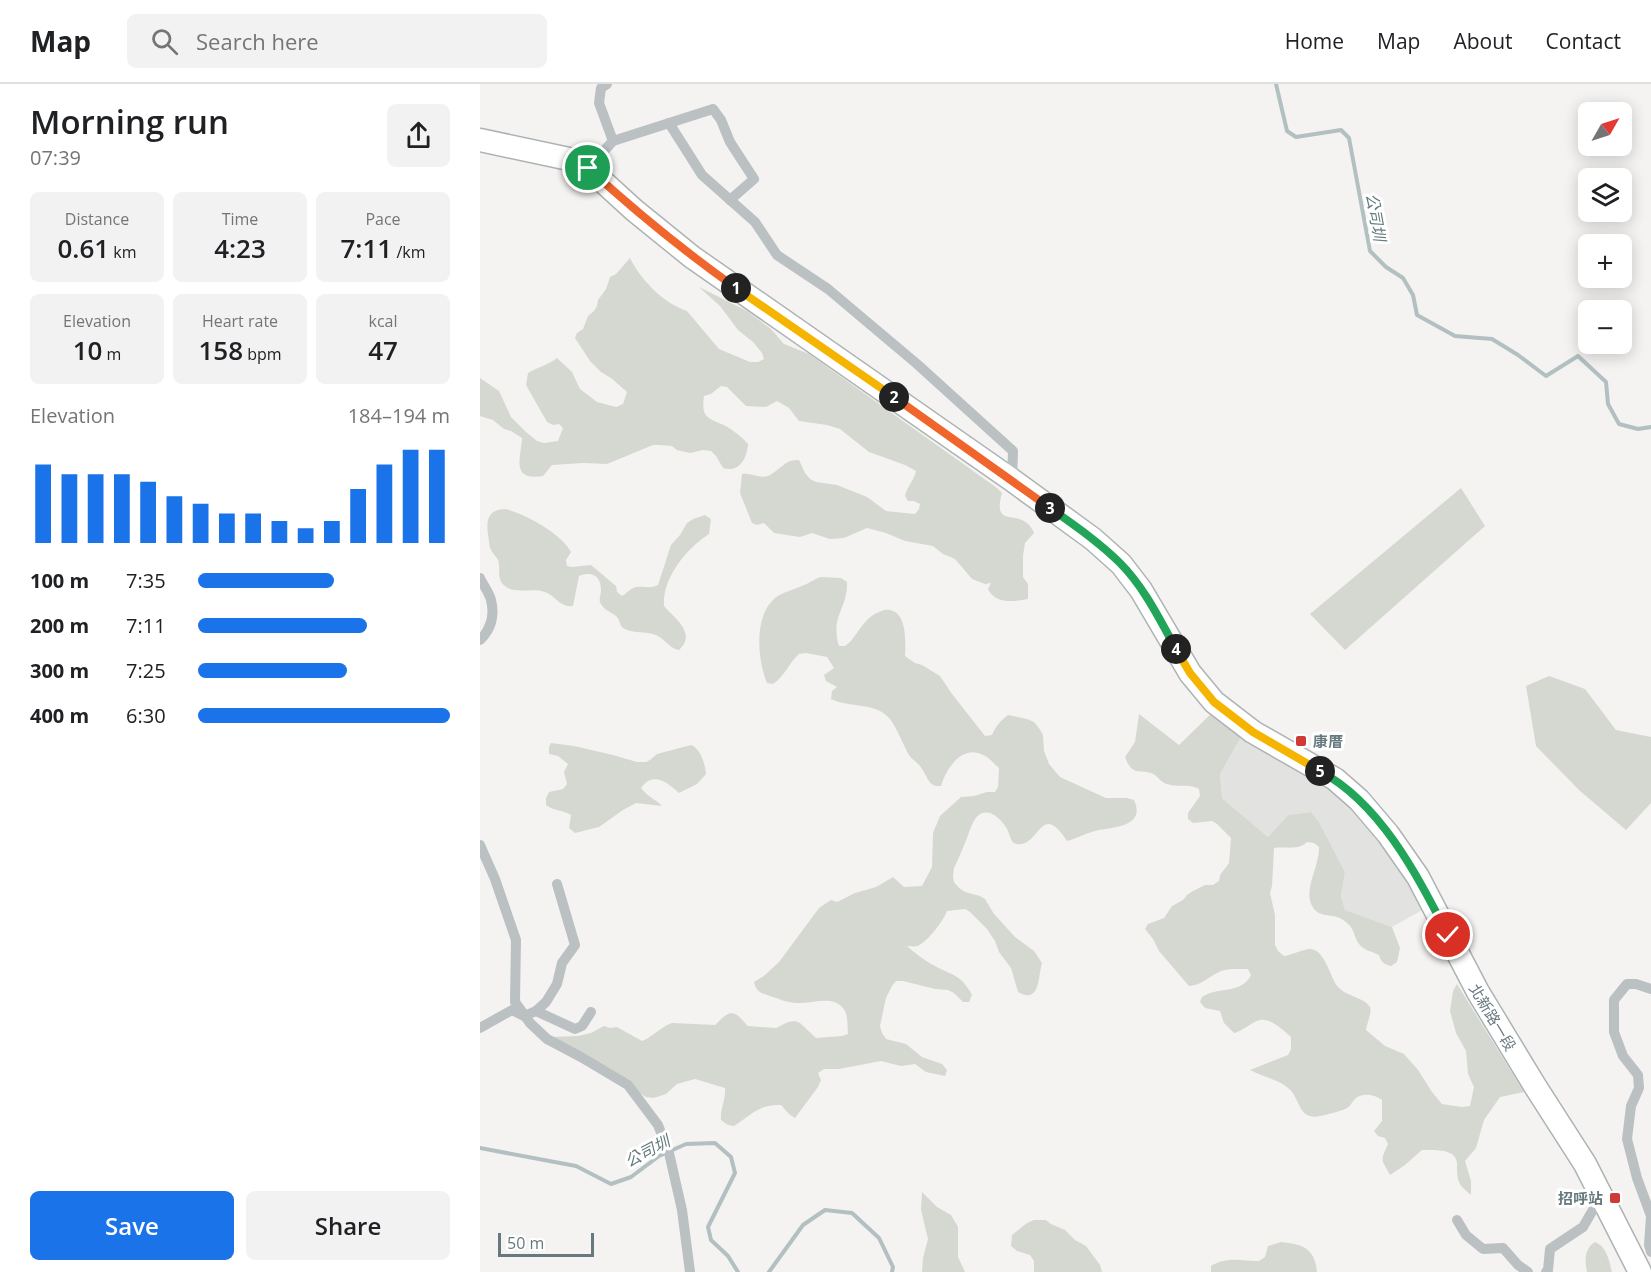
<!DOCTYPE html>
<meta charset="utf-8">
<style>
:root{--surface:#fff;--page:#f2f2f2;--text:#202124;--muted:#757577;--line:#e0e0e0;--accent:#1a73e8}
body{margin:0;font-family:"Open Sans","Noto Sans TC",sans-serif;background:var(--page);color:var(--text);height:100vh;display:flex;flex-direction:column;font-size:22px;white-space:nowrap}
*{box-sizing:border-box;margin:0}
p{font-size:20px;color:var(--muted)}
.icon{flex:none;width:33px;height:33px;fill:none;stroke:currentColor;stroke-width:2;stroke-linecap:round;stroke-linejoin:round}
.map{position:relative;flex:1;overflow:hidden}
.side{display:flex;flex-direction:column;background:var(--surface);width:480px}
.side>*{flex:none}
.needle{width:39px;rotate:51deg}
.tools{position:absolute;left:1098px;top:18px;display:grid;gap:12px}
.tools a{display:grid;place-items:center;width:54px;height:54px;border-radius:9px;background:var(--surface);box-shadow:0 3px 15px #0003;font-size:30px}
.scale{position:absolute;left:18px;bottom:15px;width:96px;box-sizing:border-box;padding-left:6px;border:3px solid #66797e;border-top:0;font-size:16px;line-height:21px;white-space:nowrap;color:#66797e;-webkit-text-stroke:4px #fff;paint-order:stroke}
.pin{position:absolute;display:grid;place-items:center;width:51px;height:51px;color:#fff;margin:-26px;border:3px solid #fff;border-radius:50%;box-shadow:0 2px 6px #0007}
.km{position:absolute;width:30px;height:30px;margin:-15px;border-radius:50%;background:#222;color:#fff;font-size:16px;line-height:30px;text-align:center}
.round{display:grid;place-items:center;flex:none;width:63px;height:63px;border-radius:9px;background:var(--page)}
.summary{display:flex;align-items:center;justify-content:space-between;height:102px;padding:0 30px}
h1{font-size:33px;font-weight:600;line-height:45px}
.metrics{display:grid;grid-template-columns:repeat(3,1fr);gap:9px;height:102px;padding:6px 30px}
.metrics div{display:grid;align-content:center;border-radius:9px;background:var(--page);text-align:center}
.metrics b{font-size:26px;font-weight:600}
.metrics small{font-size:16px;font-weight:400}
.metrics p{font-size:16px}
.chart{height:168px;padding:12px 30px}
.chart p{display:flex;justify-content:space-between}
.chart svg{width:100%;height:108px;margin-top:6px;stroke:var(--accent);stroke-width:6}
.cta{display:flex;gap:12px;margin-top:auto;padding:12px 30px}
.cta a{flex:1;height:69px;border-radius:9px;background:var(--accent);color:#fff;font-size:24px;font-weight:600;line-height:69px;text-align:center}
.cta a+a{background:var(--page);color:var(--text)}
ul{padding:0 30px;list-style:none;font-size:20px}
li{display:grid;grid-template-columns:96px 72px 1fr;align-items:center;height:45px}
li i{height:15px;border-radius:8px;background:var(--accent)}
header{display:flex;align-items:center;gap:36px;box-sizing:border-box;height:84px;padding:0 30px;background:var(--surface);border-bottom:2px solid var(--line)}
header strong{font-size:28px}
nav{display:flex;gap:33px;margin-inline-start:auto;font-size:21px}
.search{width:420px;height:54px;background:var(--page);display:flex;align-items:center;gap:15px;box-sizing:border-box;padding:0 21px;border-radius:9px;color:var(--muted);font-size:22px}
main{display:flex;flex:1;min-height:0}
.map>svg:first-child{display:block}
</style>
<header>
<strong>Map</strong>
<div class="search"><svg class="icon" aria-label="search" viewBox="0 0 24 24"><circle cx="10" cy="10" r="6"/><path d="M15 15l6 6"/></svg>Search here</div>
<nav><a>Home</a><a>Map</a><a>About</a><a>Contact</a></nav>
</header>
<main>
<section class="side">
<div class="summary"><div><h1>Morning run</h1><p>07:39</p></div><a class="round"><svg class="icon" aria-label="share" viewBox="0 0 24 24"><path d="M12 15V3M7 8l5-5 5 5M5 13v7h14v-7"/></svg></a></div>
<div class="metrics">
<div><p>Distance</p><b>0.61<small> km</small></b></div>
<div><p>Time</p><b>4:23</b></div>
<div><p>Pace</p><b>7:11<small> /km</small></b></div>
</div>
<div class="metrics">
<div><p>Elevation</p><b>10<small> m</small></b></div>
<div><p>Heart rate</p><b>158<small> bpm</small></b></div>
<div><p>kcal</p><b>47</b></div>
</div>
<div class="chart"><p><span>Elevation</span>184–194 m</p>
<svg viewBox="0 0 160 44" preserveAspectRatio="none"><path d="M5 44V12M15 44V16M25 44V16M35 44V16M45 44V19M55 44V25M65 44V28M75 44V32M85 44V32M95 44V35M105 44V38M115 44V35M125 44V22M135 44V12M145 44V6M155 44V6"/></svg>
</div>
<ul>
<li><b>100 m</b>7:35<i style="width:54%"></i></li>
<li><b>200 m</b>7:11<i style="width:67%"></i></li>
<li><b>300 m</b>7:25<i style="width:59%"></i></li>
<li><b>400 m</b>6:30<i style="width:100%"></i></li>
</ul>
<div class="cta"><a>Save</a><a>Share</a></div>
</section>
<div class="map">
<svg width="1171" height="1188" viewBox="0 0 1171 1188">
<rect width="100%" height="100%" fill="#f4f3f1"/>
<path fill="#e2e3e1" d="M768 641 875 706 953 820 912 843 865 826 861 812 865 788 839 738 831 728 808 731 788 753 742 714 740 690Z"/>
<g fill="#d5d8d0">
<path d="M150 174C161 196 183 219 207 227L239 265 270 278H278L284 275 282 269 273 258 258 246 240 222 219 203 267 227 291 245 304 260 329 270 517 404 522 409C511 448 543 421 554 449L545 459 543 472V493L548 500V515C533 518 515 520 508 505L511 499 505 500 492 495 475 475 463 470 453 462 425 457 406 449 387 444 364 454 350 455 332 449 320 453 313 452 294 449 284 439 277 441 272 439 260 409 262 390C271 388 281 396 290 391 301 385 305 375 319 376L325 389 330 395 336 398 357 401 387 413 406 427 435 430 439 425 440 420 434 417H428L425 412C427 403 434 396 436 387L425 381 389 368 360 345 347 341 319 337 309 324 297 317 286 323 266 322 247 303 241 302 231 310 224 312C221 333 227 334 244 341 253 346 261 352 268 360 267 375 259 389 243 384L236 372 231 367 223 366 210 369 197 366 192 362 179 361H173L127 380 103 379 72 381 63 392C30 397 41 374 42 354L31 347 24 345 13 336 0 332V294L19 307 31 333 46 348 57 357 64 359 78 357 83 344 79 340 73 341 67 338 46 301 48 289C58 283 68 281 77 274L92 288 100 305 117 318 136 323 143 320 147 308 131 294 121 288 110 277 95 254 97 249 103 245 108 232 114 227 117 222 118 216 126 205 130 193 136 190Z"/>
<path d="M981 404 1005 442 865 566 830 530Z"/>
<path d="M25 425C44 429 82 450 91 468L86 476 87 482 92 483 111 481 136 502 137 508 142 512C147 509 151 504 156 503 165 502 170 505 178 501L191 461 200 451 207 439 213 435 225 431 231 435 229 450C207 464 182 494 184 522 195 535 217 549 199 566 189 564 185 555 176 551 166 547 152 550 143 544 139 540 140 536 136 532 131 528 124 526 121 520 118 516 121 512 121 506 121 492 112 487 99 492L93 522C80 524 76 512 65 508 53 503 35 511 25 502 16 495 21 485 18 476 16 472 12 469 10 464 9 460 9 455 8 451 6 435 8 426 25 425Z"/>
<path d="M341 493 361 494 367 498C368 524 350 533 359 562H365L370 558C376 551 381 542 388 535 392 531 398 528 404 526 427 522 426 557 425 572L435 579 442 581 460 592 472 610 505 652 512 651C516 642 520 637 528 631L547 635 554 638 559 644 563 651 564 667 569 680 580 693 626 714H647L654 716C666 742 635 743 619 746 608 748 598 754 587 757 562 718 560 758 541 760 530 762 531 752 527 745 524 739 516 731 510 729 495 725 491 744 487 754 483 764 479 774 474 784L473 792 474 798 479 804 485 808 500 812 505 815 514 830 535 853 554 867 562 879C558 891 561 921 538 908L531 884 519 868 515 857 507 845 490 828 485 825 467 827C464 836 446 860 437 862 434 863 430 862 427 862 435 869 445 877 455 882 473 892 481 890 492 911L489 918H483L474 909 468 906 455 905 423 897H416L412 902 406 914 400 942 402 949 406 955 426 960 442 973 462 980 467 986 465 992 446 988 435 980 421 982 401 977 359 985H344L338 989 341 996 338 1003 315 1034 310 1031 301 1021C279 1020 271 1031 254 1042L248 1041 241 1036C240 1025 246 1015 245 1004L215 995 197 1000 186 1010 180 1012 173 1014 166 1013 70 953 98 952 111 949 124 942 130 944 137 943 162 957C173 953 180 943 192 939L235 941C241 936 248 925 257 931 260 933 265 939 268 942L296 944 308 938 315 937 320 939 336 954 362 952 368 950C367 941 369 930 362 923 351 911 331 920 317 919 307 919 300 915 290 912 281 909 276 908 274 898L285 891 299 878 339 824 351 816 357 818 375 809 396 803 413 793 424 803 442 802 452 783 453 749 460 732 481 713 494 712 507 708H515L518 703 519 684C514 680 509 673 503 671 482 660 466 685 461 702 448 703 448 693 442 685 439 679 432 676 429 671 422 659 418 645 409 634 395 618 369 624 351 615L352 607 357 603 346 597 344 591 354 584 347 573 326 569 319 570C309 579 305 592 293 600L287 599C277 575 273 528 298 512 306 507 316 505 324 501 330 499 334 495 341 493Z"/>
<path d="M1069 592 1105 605 1136 646 1171 653V719L1146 746 1099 706 1056 662 1046 602Z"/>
<path d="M740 621 768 641 740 690 742 714 788 753 808 731 831 728 839 738 865 788 861 812 865 826 912 843 920 864 917 878 911 882C904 880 901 878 899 871 893 868 883 866 879 860 874 854 875 846 868 840 865 837 861 834 857 833 850 831 840 832 835 826 820 809 840 783 839 763L834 759 827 758C817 767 806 762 794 764L792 802 790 809 795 831V861L798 867 804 872C811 871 826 864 831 865 846 867 850 894 858 903 866 912 885 914 890 923 892 929 887 939 886 946L905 962 924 970 938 986 952 1008 962 1020 982 1023 990 1022 994 1003 988 990 986 967 976 949 970 927 973 907 977 900 1044 1008 1020 1013 1004 1036 996 1064 985 1077 991 1097V1111C987 1107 982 1104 980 1100 977 1095 977 1087 977 1081 978 1064 954 1066 942 1066L925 1081 910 1091C901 1074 900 1078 908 1060L905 1054 898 1052 894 1047 902 1037V1016C896 1011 884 1008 876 1014 872 1017 871 1022 867 1024 862 1027 846 1031 840 1032 822 1036 820 1021 814 1011 805 996 784 994 770 986L808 971 811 965V953C804 947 791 934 780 936 773 937 763 947 754 949L744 939 740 927 725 924 720 918 722 913C738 902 761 911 771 891L768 885C759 885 746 884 739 888 728 893 720 902 709 902L679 867 673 855 665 845 668 840 684 834 692 822 703 816 707 811 713 807 725 801H733L739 797 740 791 749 779 751 754 737 740 732 737 713 739 708 735V729L720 712 719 705C709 699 698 704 687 700 682 699 679 694 675 691 662 683 653 695 645 673L655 658 659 630 699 661Z"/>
<path d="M71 659 94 662 133 671 157 678H166L170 676 177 670 211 661C221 665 225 680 226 690L217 700 199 709C187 698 173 687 161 704 168 713 174 714 182 722L156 719 143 726 119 743 95 749 89 744 91 731C83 726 74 727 66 721V714L69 708 83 705 87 700 84 688 88 680 78 672 69 670V663Z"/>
<path d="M442 1108 457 1123 471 1131 478 1143V1173L485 1188H442L443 1174 448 1155 441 1126Z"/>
<path d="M554 1136H566L571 1140 585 1146 595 1156 606 1162 620 1181 622 1188H554V1177L550 1171 537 1167 531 1162 532 1151 547 1139Z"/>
<path d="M801 1158C822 1160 835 1164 837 1188H731V1182C747 1172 762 1177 779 1177L785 1173 788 1162Z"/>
<path d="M1115 1158C1127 1163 1129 1176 1132 1188H1107C1105 1176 1104 1165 1115 1158Z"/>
</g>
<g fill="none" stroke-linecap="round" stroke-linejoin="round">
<g stroke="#b2c0c1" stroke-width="4">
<path d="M796 0 807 47 816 53 861 46 869 54 890 167 906 183 923 194 933 211 937 231 975 252 1012 255 1038 271 1066 292 1098 272 1126 298 1128 320 1139 340 1158 345 1171 343"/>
<path d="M0 1064 96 1082 131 1100 151 1093 179 1072 206 1060 235 1059 251 1073 255 1089 228 1143 231 1156 248 1172 258 1188"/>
<path d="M289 1188 323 1141 345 1126 372 1129 399 1154 413 1183 412 1188"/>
</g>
<defs>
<path id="major" d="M0 56 89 75 108 84 154 126 212 173 532 396 613 455 641 480 661 506 710 589 734 618 773 648 855 695 879 716 908 750 938 793 998 908 1055 1002 1105 1080 1160 1188"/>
</defs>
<use href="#major" stroke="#adb3b4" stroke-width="25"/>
<g stroke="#bbc0c2" stroke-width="10">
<path d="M127 0 121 4 119 19 133 57"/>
<path d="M189 39 222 91 275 138 297 171 348 205 437 280 533 367 532 396"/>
<path d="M108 84 133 57 233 25 241 36 250 58 274 95 250 116"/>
<path d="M0 494C3 501 9 508 11 516 15 532 11 545 0 556"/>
<path d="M0 761 15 795 36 856 35 918 50 939 67 955 101 973 148 1001 178 1041 189 1069 202 1126 210 1188"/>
<path d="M1171 905 1156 900H1147L1134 916V948L1143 972 1158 991 1159 1004 1151 1022 1147 1055 1157 1094 1171 1132 1169 1161 1171 1168"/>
<path d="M56 927 95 945 102 942 111 928"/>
<path d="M0 944 32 926 44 932 56 927 66 918 77 900 82 879 95 861 77 800"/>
<path d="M977 1136 986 1151 1003 1165 1023 1164 1038 1181 1048 1188"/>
<path d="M1066 1188 1068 1186 1070 1165 1103 1143 1121 1112"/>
</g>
<use href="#major" stroke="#fff" stroke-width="22"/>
</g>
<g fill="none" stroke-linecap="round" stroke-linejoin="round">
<defs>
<path id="split-1" d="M108 84C155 127 204 167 256 204"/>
<path id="split-2" d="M256 204 414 313"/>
<path id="split-3" d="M414 313 570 424"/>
<path id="split-4" d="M570 424C594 441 619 458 640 479 664 503 680 536 696 565"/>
<path id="split-5" d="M696 565 710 589 734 618 773 648 840 687"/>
<path id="split-6" d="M840 687C901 720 937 791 968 851"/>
</defs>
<use href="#split-1" stroke="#fff" stroke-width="12"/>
<use href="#split-2" stroke="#fff" stroke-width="12"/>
<use href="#split-3" stroke="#fff" stroke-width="12"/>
<use href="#split-4" stroke="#fff" stroke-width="12"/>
<use href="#split-5" stroke="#fff" stroke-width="12"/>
<use href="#split-6" stroke="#fff" stroke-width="12"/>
<use href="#split-1" stroke="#f0652b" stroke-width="8"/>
<use href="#split-2" stroke="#f5b400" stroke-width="8"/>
<use href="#split-3" stroke="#f0652b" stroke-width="8"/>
<use href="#split-4" stroke="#22a559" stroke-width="8"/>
<use href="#split-5" stroke="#f5b400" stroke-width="8"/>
<use href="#split-6" stroke="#22a559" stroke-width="8"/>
</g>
<g fill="#cf3a36" stroke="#fff" stroke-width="2">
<rect x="815" y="651" width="12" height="12" rx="3"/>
<rect x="1129" y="1108" width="12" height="12" rx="3"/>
</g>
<g text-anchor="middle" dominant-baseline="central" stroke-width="6" stroke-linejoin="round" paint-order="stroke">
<g font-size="15" font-weight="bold" fill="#66797e" stroke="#fff" text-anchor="start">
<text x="833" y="657">康厝</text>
<text x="1123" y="1114" text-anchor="end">招呼站</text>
</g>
<g font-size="15" fill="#66797e" stroke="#fff">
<text transform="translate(1013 933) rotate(59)">北新路一段</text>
</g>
<g font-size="16" font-style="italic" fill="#627a7b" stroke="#fff">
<text transform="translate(896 133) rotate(80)">公司圳</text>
<text transform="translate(167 1067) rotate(-28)">公司圳</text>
</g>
</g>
</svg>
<div class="tools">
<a><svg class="needle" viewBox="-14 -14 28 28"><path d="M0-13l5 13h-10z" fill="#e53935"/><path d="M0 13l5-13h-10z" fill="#757577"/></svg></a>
<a><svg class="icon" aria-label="layers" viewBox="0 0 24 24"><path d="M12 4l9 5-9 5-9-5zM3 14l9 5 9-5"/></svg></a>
<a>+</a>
<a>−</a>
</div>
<div class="scale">50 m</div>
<div class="pin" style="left:108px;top:84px;background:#1e9e55"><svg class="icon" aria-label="arrive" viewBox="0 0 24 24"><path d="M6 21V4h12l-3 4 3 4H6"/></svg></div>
<div class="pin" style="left:968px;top:851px;background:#d93025"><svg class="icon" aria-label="check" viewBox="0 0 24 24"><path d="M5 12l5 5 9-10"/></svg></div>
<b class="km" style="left:256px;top:204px">1</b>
<b class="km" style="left:414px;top:313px">2</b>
<b class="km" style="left:570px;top:424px">3</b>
<b class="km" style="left:696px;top:565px">4</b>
<b class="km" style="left:840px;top:687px">5</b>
</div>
</main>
